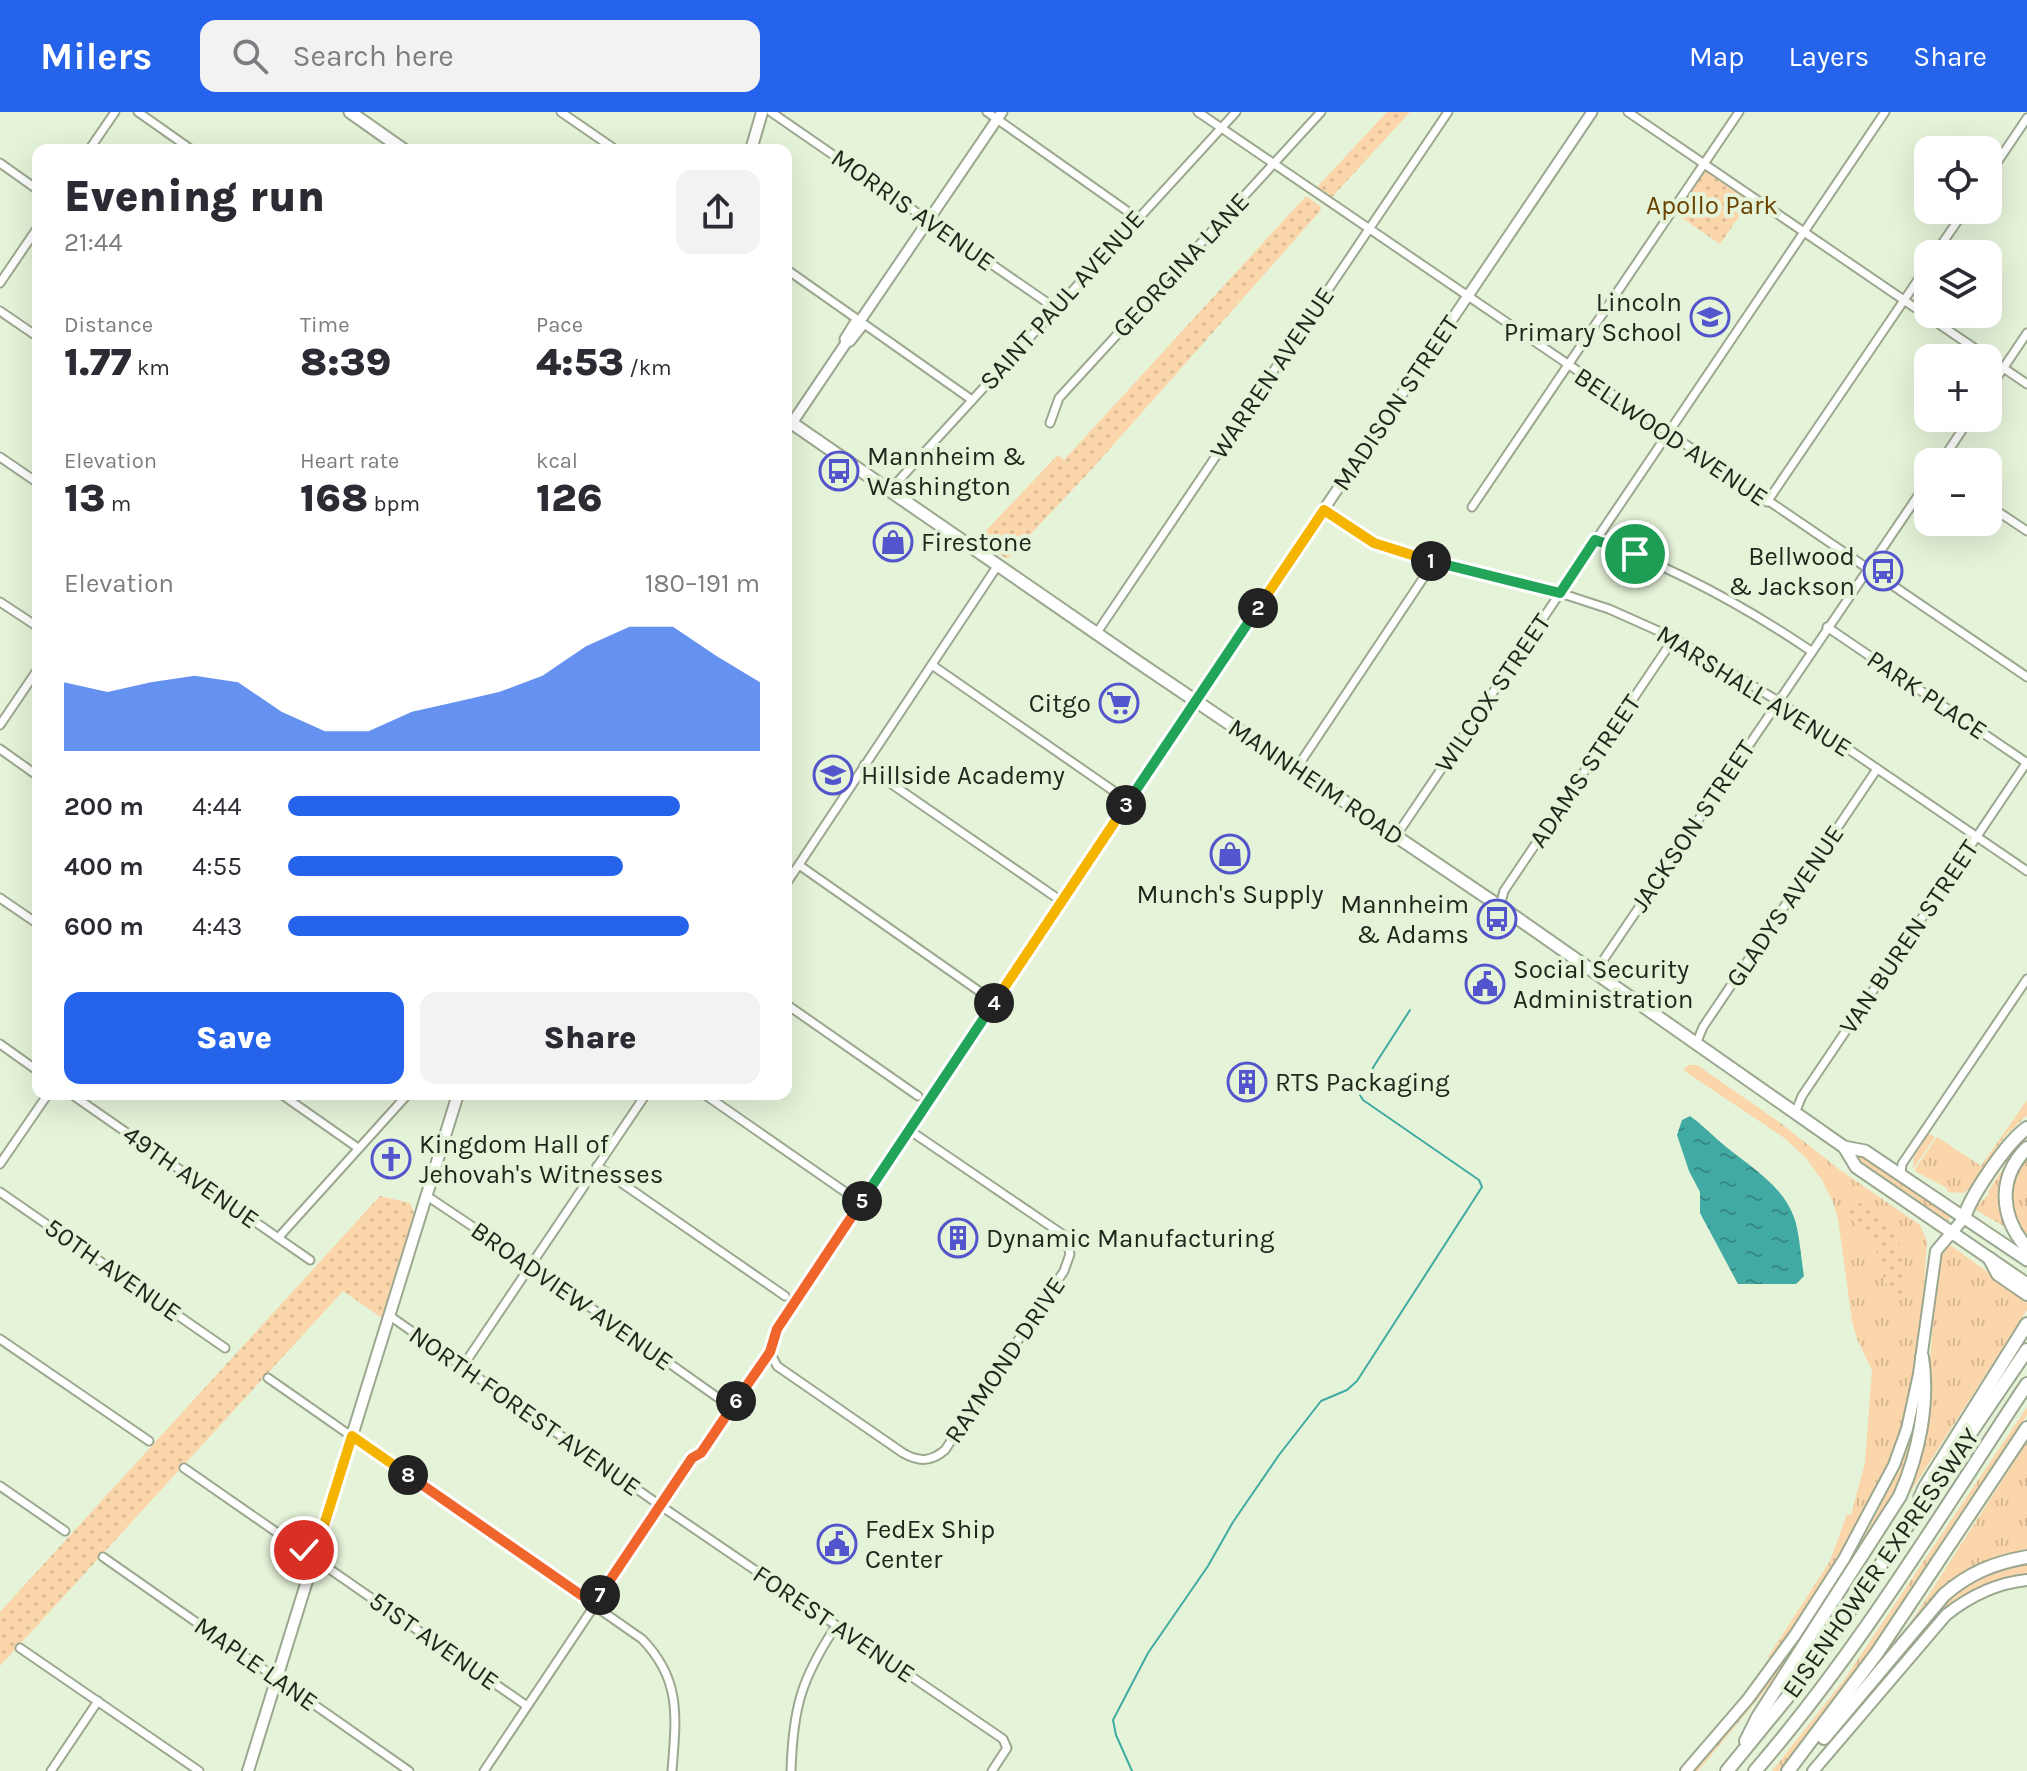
<!DOCTYPE html>
<meta charset="utf-8">
<style>
:root{--surface:#fff;--page:#f2f2f3;--text:#2b2b33;--muted:#7c7c81;--accent:#2563eb}
body{margin:0;font-family:Karla,sans-serif;background:var(--page);color:var(--text);height:100vh;display:flex;flex-direction:column;font-size:30px;white-space:nowrap}
*{box-sizing:border-box;margin:0}
p{font-size:26px;color:var(--muted)}
.icon{flex:none;width:44px;height:44px;fill:none;stroke:currentColor;stroke-width:2;stroke-linecap:round;stroke-linejoin:round}
.map{position:relative;flex:1;overflow:hidden}
.sheet{position:absolute;left:32px;top:32px;width:760px;height:956px;display:flex;flex-direction:column;background:var(--surface);border-radius:16px;box-shadow:0 8px 32px #0002}
.sheet>*{flex:none}
.fabs{position:absolute;left:1914px;top:24px;display:grid;gap:16px}
.fabs a{display:grid;place-items:center;width:88px;height:88px;border-radius:16px;background:var(--surface);box-shadow:0 8px 32px #0002;font-size:40px}
.pin{position:absolute;display:grid;place-items:center;width:68px;height:68px;color:#fff;margin:-34px;border:4px solid #fff;border-radius:50%;box-shadow:0 2px 8px #0007}
.km{position:absolute;width:40px;height:40px;margin:-20px;border-radius:50%;background:#222;color:#fff;font-size:22px;line-height:40px;text-align:center}
.round{display:grid;place-items:center;flex:none;width:84px;height:84px;border-radius:16px;background:var(--page)}
.headline{display:flex;align-items:center;justify-content:space-between;height:136px;padding:0 32px}
h1{font-size:44px;font-weight:800;line-height:60px}
.stats{display:grid;grid-template-columns:repeat(3,1fr);gap:12px;height:136px;padding:8px 32px}
.stats div{display:grid;align-content:center}
.stats b{font-size:40px;font-weight:800}
.stats small{font-size:22px;font-weight:400}
.stats p{font-size:22px}
.chart{height:224px;padding:16px 32px}
.chart p{display:flex;justify-content:space-between}
.chart svg{width:100%;height:144px;margin-top:8px;fill:var(--accent);opacity:.7}
.action{display:flex;gap:16px;margin-top:auto;padding:16px 32px}
.action a{flex:1;height:92px;border-radius:16px;background:var(--accent);color:#fff;font-size:32px;font-weight:800;line-height:92px;text-align:center}
.action a+a{background:var(--page);color:var(--text)}
ul{padding:0 32px;list-style:none;font-size:26px}
li{display:grid;grid-template-columns:128px 96px 1fr;align-items:center;height:60px}
li i{height:20px;border-radius:10px;background:var(--accent)}
header{display:flex;align-items:center;gap:48px;box-sizing:border-box;height:112px;padding:0 40px;background:var(--accent);color:#fff}
header strong{font-size:38px}
nav{display:flex;gap:44px;margin-inline-start:auto;font-size:28px}
.search{width:560px;height:72px;background:var(--page);display:flex;align-items:center;gap:20px;box-sizing:border-box;padding:0 28px;border-radius:16px;color:var(--muted);font-size:30px}
.map>svg:first-child{display:block}
</style>
<header>
<strong>Milers</strong>
<div class="search"><svg class="icon" aria-label="search" viewBox="0 0 24 24"><circle cx="10" cy="10" r="6"/><path d="M15 15l6 6"/></svg>Search here</div>
<nav><a>Map</a><a>Layers</a><a>Share</a></nav>
</header>
<div class="map">
<svg width="2027" height="1659" viewBox="0 0 2027 1659">
<defs>
<pattern id="grass-tufts" width="24" height="20" patternUnits="userSpaceOnUse" patternTransform="scale(2)"><rect width="24" height="20" fill="#fbd6ab"/><path d="M3 7l-1-3M5 7V3M7 7l1-3M15 17l-1-3M17 17v-4M19 17l1-3" fill="none" stroke="#d7b893"/></pattern>
<pattern id="park-dots" width="8" height="8" patternUnits="userSpaceOnUse" patternTransform="scale(2)"><rect width="8" height="8" fill="#fbd6ab"/><path d="M2 2h.1M6 6h.1" fill="none" stroke="#d7b893" stroke-width="1.8" stroke-linecap="round"/></pattern>
<pattern id="water-ripples" width="26" height="14" patternUnits="userSpaceOnUse" patternTransform="scale(2)"><rect width="26" height="14" fill="#41aba3"/><path d="M2 4q2-2 4 0t4 0M15 11q2-2 4 0t4 0" fill="none" stroke="#368b84"/></pattern>
</defs>
<rect width="100%" height="100%" fill="#e5f3d8"/>
<g fill="url(#grass-tufts)">
<path d="M1688 953H1697L1779 1010 1840 1058 1920 1113 1927 1129C1923 1185 1921 1243 1908 1298 1887 1382 1821 1476 1772 1548L1768 1545 1830 1449 1847 1402 1851 1403 1865 1351 1872 1258 1857 1227 1852 1209 1838 1107 1833 1090 1822 1068 1806 1046 1783 1025 1683 958Z"/>
<path d="M2027 988V1003L2004 1025 1972 1074 1964 1081 1948 1080 1947 1076 1916 1060 1915 1057 1937 1025 1981 1054Z"/>
<path d="M1929 1022 1935 1025 1913 1057 1914 1044Z"/>
<path d="M1859 1042 1950 1105 1948 1109 1856 1046Z"/>
<path d="M2027 1042V1128C2002 1094 2007 1076 2027 1042Z"/>
<path d="M2002 1058 2005 1060 1997 1087 2007 1116 1974 1097 1989 1082 1988 1080Z"/>
<path d="M1950 1133 2027 1188V1198L1838 1493 1902 1390 1926 1305 1936 1166 1943 1138Z"/>
<path d="M2027 1295V1303C1947 1423 1872 1548 1779 1659H1772L1844 1568Z"/>
<path d="M1914 1312 1916 1315 1903 1368 1877 1413 1870 1416 1858 1440 1781 1559 1698 1659H1693C1772 1571 1845 1472 1895 1364 1903 1347 1907 1329 1914 1312Z"/>
<path d="M2027 1330V1440C1968 1454 1946 1468 1908 1515Z"/>
<path d="M2027 1451V1462C1960 1473 1932 1509 1891 1558 1870 1583 1849 1608 1828 1634L1826 1632 1948 1486C1973 1467 1996 1458 2027 1451Z"/>
</g>
<g fill="url(#park-dots)">
<path d="M1387 0H1410L1332 85 1317 75Z"/>
<path d="M1704 53 1752 86 1720 132 1673 100Z"/>
<path d="M1306 84 1320 94 1321 98 1091 358 1007 447 978 427 1058 343 1064 348Z"/>
<path d="M380 1084 410 1091 414 1101 382 1206 343 1179 0 1554V1500Z"/>
<path d="M1863 1091 1894 1112 1899 1119V1132L1904 1143 1906 1170 1900 1186C1874 1169 1886 1145 1868 1125 1860 1116 1853 1112 1848 1100L1856 1092Z"/>
</g>
<path fill="url(#water-ripples)" d="M1690 1004C1701 1012 1708 1019 1718 1028 1745 1052 1783 1071 1795 1108 1800 1126 1801 1146 1804 1164L1796 1172H1738L1700 1101V1080L1689 1059 1677 1023 1682 1008Z"/>
<g fill="none" stroke-linecap="round" stroke-linejoin="round">
<path stroke="#41aba3" stroke-width="2" d="M1132 1659 1116 1623 1113 1608 1148 1541 1208 1454 1233 1410 1279 1343 1321 1289 1347 1278 1357 1269 1482 1075 1479 1068 1363 988 1360 983 1374 954 1410 898"/>
<defs>
<g id="minor">
<path d="M138 0 192 38"/>
<path d="M561 0 616 38"/>
<path d="M771 0 1055 196"/>
<path d="M987 0 1137 106"/>
<path d="M1198 0 2027 565"/>
<path d="M1628 0 2027 272"/>
<path d="M89 38 115 0"/>
<path d="M0 51 38 78"/>
<path d="M1988 64 2027 6"/>
<path d="M1935 142 1965 98"/>
<path d="M786 157 972 288"/>
<path d="M0 171 38 115"/>
<path d="M0 199 38 225"/>
<path d="M1988 279 2027 221"/>
<path d="M1050 311 1059 286 1321 0"/>
<path d="M0 345 38 371"/>
<path d="M1941 350 1970 306"/>
<path d="M890 378 1236 0"/>
<path d="M1767 390 1928 153"/>
<path d="M1988 393 2027 419"/>
<path d="M1472 395 1739 0"/>
<path d="M1324 398 1356 421 1396 439 1560 481 1609 497 1674 526 1778 589 2027 759"/>
<path d="M1595 428C1674 455 1743 493 1811 539"/>
<path d="M0 490 38 515"/>
<path d="M1827 515 2027 651"/>
<path d="M1096 522 1448 0"/>
<path d="M932 553 1118 682"/>
<path d="M0 613 38 557"/>
<path d="M0 637 38 664"/>
<path d="M864 653 1054 784"/>
<path d="M1296 657 1434 450"/>
<path d="M1396 724 1885 0"/>
<path d="M799 753 986 884"/>
<path d="M786 772 998 453"/>
<path d="M0 786 38 812"/>
<path d="M1500 794 1504 779 1674 526"/>
<path d="M1598 863 1604 847 1928 369"/>
<path d="M786 892 918 984"/>
<path d="M0 932 38 959"/>
<path d="M1696 932 1703 915 1877 657"/>
<path d="M71 982 310 1148"/>
<path d="M281 982 358 1036"/>
<path d="M704 982 851 1084"/>
<path d="M1795 1001 1802 984 2027 650"/>
<path d="M0 1052 48 982"/>
<path d="M597 1054 785 1184"/>
<path d="M1901 1062 1902 1052 2027 867"/>
<path d="M0 1080 225 1236"/>
<path d="M427 1084 539 1159 717 1285"/>
<path d="M278 1126 408 982"/>
<path d="M390 1204 661 1394 1003 1627 1007 1636 992 1659"/>
<path d="M0 1227 149 1329"/>
<path d="M770 1240 777 1254 903 1341C919 1350 931 1350 945 1338L1064 1159 1070 1142 1065 1124 909 1018"/>
<path d="M463 1254 646 982"/>
<path d="M268 1266 642 1527C682 1568 676 1606 672 1659"/>
<path d="M184 1356 527 1594"/>
<path d="M0 1374 65 1419"/>
<path d="M103 1445 409 1659"/>
<path d="M20 1536 199 1659"/>
<path d="M51 1659 98 1589"/>
<path d="M484 1659 661 1394"/>
<path d="M791 1659C793 1596 801 1567 836 1514"/>
</g>
<g id="tertiary">
<path d="M846 231 845 227 855 211 860 209 1002 0"/>
<path d="M792 311 846 231 850 229 861 215 860 209"/>
<path d="M661 1394 692 1346 701 1341 770 1240 777 1217 1173 621 1592 0"/>
</g>
<g id="secondary">
<path d="M751 38 762 0"/>
<path d="M248 1659 458 982"/>
<path d="M1686 1659 1748 1587 1795 1523 1844 1447 1894 1353 1907 1317 1919 1262 1936 1139 1964 1106"/>
<path d="M1813 1659 1946 1503C1970 1484 1996 1471 2027 1468"/>
</g>
<g id="primary">
<path d="M350 0 404 38"/>
<path d="M786 307 1138 550 1517 806 1844 1035 1856 1055 2027 1172"/>
<path d="M1844 1035 1865 1039 2027 1148"/>
</g>
<g id="motorway">
<path d="M2027 1036C1997 1066 2000 1105 2027 1136"/>
<path d="M1964 1106C1971 1083 2007 1030 2027 1016"/>
<path d="M1990 1147 1998 1162 2027 1182"/>
<path d="M1920 1386 1925 1375 2027 1212"/>
<path d="M1824 1626 1944 1483C1969 1461 1994 1451 2027 1445"/>
<path d="M1746 1629 1758 1605 1900 1384C1919 1341 1929 1291 1922 1245"/>
<path d="M1727 1659 1807 1561 2027 1238"/>
<path d="M1755 1659C1858 1540 1940 1403 2027 1272"/>
<path d="M1788 1659 1877 1541 2027 1316"/>
</g>
</defs>
<use href="#minor" stroke="#9ba88f" stroke-width="11"/>
<use href="#tertiary" stroke="#9ba88f" stroke-width="13"/>
<use href="#secondary" stroke="#9ba88f" stroke-width="14"/>
<use href="#primary" stroke="#9ba88f" stroke-width="15"/>
<use href="#motorway" stroke="#9ba88f" stroke-width="16"/>
<use href="#minor" stroke="#fff" stroke-width="7"/>
<use href="#tertiary" stroke="#fff" stroke-width="9"/>
<use href="#secondary" stroke="#fff" stroke-width="10"/>
<use href="#primary" stroke="#fff" stroke-width="11"/>
<use href="#motorway" stroke="#fff" stroke-width="12"/>
</g>
<g fill="none" stroke-linecap="round" stroke-linejoin="round">
<defs>
<path id="split-1" d="M1431 449 1560 481 1595 428 1635 442"/>
<path id="split-2" d="M1258 496 1324 398 1374 431 1431 449"/>
<path id="split-3" d="M1126 693 1258 496"/>
<path id="split-4" d="M994 891 1126 693"/>
<path id="split-5" d="M862 1089 994 891"/>
<path id="split-6" d="M736 1289 770 1240 777 1217 862 1089"/>
<path id="split-7" d="M600 1483 692 1346 701 1341 736 1289"/>
<path id="split-8" d="M408 1363 594 1492 600 1483"/>
<path id="split-9" d="M304 1438 314 1445 352 1324 408 1363"/>
</defs>
<use href="#split-1" stroke="#fff" stroke-width="16"/>
<use href="#split-2" stroke="#fff" stroke-width="16"/>
<use href="#split-3" stroke="#fff" stroke-width="16"/>
<use href="#split-4" stroke="#fff" stroke-width="16"/>
<use href="#split-5" stroke="#fff" stroke-width="16"/>
<use href="#split-6" stroke="#fff" stroke-width="16"/>
<use href="#split-7" stroke="#fff" stroke-width="16"/>
<use href="#split-8" stroke="#fff" stroke-width="16"/>
<use href="#split-9" stroke="#fff" stroke-width="16"/>
<use href="#split-1" stroke="#22a559" stroke-width="10"/>
<use href="#split-2" stroke="#f5b400" stroke-width="10"/>
<use href="#split-3" stroke="#22a559" stroke-width="10"/>
<use href="#split-4" stroke="#f5b400" stroke-width="10"/>
<use href="#split-5" stroke="#22a559" stroke-width="10"/>
<use href="#split-6" stroke="#f0652b" stroke-width="10"/>
<use href="#split-7" stroke="#f0652b" stroke-width="10"/>
<use href="#split-8" stroke="#f0652b" stroke-width="10"/>
<use href="#split-9" stroke="#f5b400" stroke-width="10"/>
</g>
<defs>
<symbol id="school-ring" viewBox="-11 -11 22 22"><circle r="9.5" fill="#e5f3d8" stroke="#5355cc" stroke-width="1.5"/><path d="M0-5L7-2L0 1L-7-2ZM-4 1L0 2.5L4 1V4Q0 6-4 4Z" fill="#5355cc"/></symbol>
<symbol id="bus-ring" viewBox="-11 -11 22 22"><circle r="9.5" fill="#e5f3d8" stroke="#5355cc" stroke-width="1.5"/><path d="M-5-6H5V4H4V6H2V4H-2V6H-4V4H-5ZM-3.5-4V0h7V-4ZM-3.5 1.2v1.5H-2V1.2ZM2 1.2v1.5H3.5V1.2Z" fill="#5355cc"/></symbol>
<symbol id="shop-ring" viewBox="-11 -11 22 22"><circle r="9.5" fill="#e5f3d8" stroke="#5355cc" stroke-width="1.5"/><path d="M-5-2.5h2.3a2.7 3.5 0 0 1 5.4 0H5L5.5 6h-11ZM-1.5-2.5h3a1.5 2.3 0 0 0-3 0Z" fill="#5355cc"/></symbol>
<symbol id="supermarket-ring" viewBox="-11 -11 22 22"><circle r="9.5" fill="#e5f3d8" stroke="#5355cc" stroke-width="1.5"/><path d="M-6-5.5h2.5l.6 2H6L4.5 2H-2.5L-4.4-4H-6ZM-1.5 3.2a1.3 1.3 0 1 0 .1 0ZM3 3.2a1.3 1.3 0 1 0 .1 0Z" fill="#5355cc"/></symbol>
<symbol id="civic-ring" viewBox="-11 -11 22 22"><circle r="9.5" fill="#e5f3d8" stroke="#5355cc" stroke-width="1.5"/><path d="M-.6-6.5H3V-4.5H.6V-3L4-1V1h2V6H-6V1h2V-1L-.6-3ZM-1.2 2.5V6h2.4V2.5Z" fill="#5355cc"/></symbol>
<symbol id="building-ring" viewBox="-11 -11 22 22"><circle r="9.5" fill="#e5f3d8" stroke="#5355cc" stroke-width="1.5"/><path d="M-4-6H4V6H1V3H-1V6H-4ZM-2.5-4.3h1.7v1.8h-1.7ZM.8-4.3h1.7v1.8H.8ZM-2.5-1h1.7V.8h-1.7ZM.8-1h1.7V.8H.8Z" fill="#5355cc"/></symbol>
<symbol id="church-ring" viewBox="-11 -11 22 22"><circle r="9.5" fill="#e5f3d8" stroke="#5355cc" stroke-width="1.5"/><path d="M-1.2-6h2.4v3.5h3.3v2.4h-3.3V6h-2.4V-.1h-3.3v-2.4h3.3Z" fill="#5355cc"/></symbol>
</defs>
<g fill-rule="evenodd">
<use href="#school-ring" x="1688" y="183" width="44" height="44"/>
<use href="#bus-ring" x="817" y="337" width="44" height="44"/>
<use href="#shop-ring" x="871" y="408" width="44" height="44"/>
<use href="#bus-ring" x="1861" y="437" width="44" height="44"/>
<use href="#supermarket-ring" x="1097" y="569" width="44" height="44"/>
<use href="#school-ring" x="811" y="641" width="44" height="44"/>
<use href="#shop-ring" x="1208" y="720" width="44" height="44"/>
<use href="#bus-ring" x="1475" y="785" width="44" height="44"/>
<use href="#civic-ring" x="1463" y="850" width="44" height="44"/>
<use href="#building-ring" x="1225" y="948" width="44" height="44"/>
<use href="#church-ring" x="369" y="1025" width="44" height="44"/>
<use href="#building-ring" x="936" y="1104" width="44" height="44"/>
<use href="#civic-ring" x="815" y="1410" width="44" height="44"/>
</g>
<g text-anchor="middle" dominant-baseline="central" stroke-width="8" stroke-linejoin="round" paint-order="stroke">
<g font-size="26" fill="#6b4301" stroke="#e5f3d8">
<text x="1712" y="93">Apollo Park</text>
</g>
<g font-size="26" fill="#22271d" stroke="#e5f3d8">
<text transform="translate(913 98) rotate(35)">MORRIS AVENUE</text>
<text transform="translate(1181 153) rotate(-47)">GEORGINA LANE</text>
<text transform="translate(1062 188) rotate(-48)">SAINT PAUL AVENUE</text>
<text transform="translate(1272 261) rotate(-56)">WARREN AVENUE</text>
<text transform="translate(1396 291) rotate(-56)">MADISON STREET</text>
<text transform="translate(1671 325) rotate(34)">BELLWOOD AVENUE</text>
<text transform="translate(1754 579) rotate(32)">MARSHALL AVENUE</text>
<text transform="translate(1493 581) rotate(-56)">WILCOX STREET</text>
<text transform="translate(1927 583) rotate(34)">PARK PLACE</text>
<text transform="translate(1585 659) rotate(-56)">ADAMS STREET</text>
<text transform="translate(1316 670) rotate(34)">MANNHEIM ROAD</text>
<text transform="translate(1693 714) rotate(-56)">JACKSON STREET</text>
<text transform="translate(1785 794) rotate(-56)">GLADYS AVENUE</text>
<text transform="translate(1909 825) rotate(-56)">VAN BUREN STREET</text>
<text transform="translate(191 1065) rotate(35)">49TH AVENUE</text>
<text transform="translate(113 1158) rotate(35)">50TH AVENUE</text>
<text transform="translate(572 1184) rotate(35)">BROADVIEW AVENUE</text>
<text transform="translate(1005 1248) rotate(-56)">RAYMOND DRIVE</text>
<text transform="translate(525 1299) rotate(35)">NORTH FOREST AVENUE</text>
<text transform="translate(1881 1451) rotate(-55)">EISENHOWER EXPRESSWAY</text>
<text transform="translate(834 1512) rotate(34)">FOREST AVENUE</text>
<text transform="translate(434 1529) rotate(35)">51ST AVENUE</text>
<text transform="translate(256 1552) rotate(35)">MAPLE LANE</text>
</g>
<g font-size="26" fill="#22271d" stroke="#e5f3d8" text-anchor="start">
<text x="1682" y="190" text-anchor="end">Lincoln<tspan x="1682" dy="30">Primary School</tspan></text>
<text x="867" y="344">Mannheim &amp;<tspan x="867" dy="30">Washington</tspan></text>
<text x="921" y="430">Firestone</text>
<text x="1855" y="444" text-anchor="end">Bellwood<tspan x="1855" dy="30">&amp; Jackson</tspan></text>
<text x="1091" y="591" text-anchor="end">Citgo</text>
<text x="861" y="663">Hillside Academy</text>
<text x="1230" y="782" text-anchor="middle">Munch's Supply</text>
<text x="1469" y="792" text-anchor="end">Mannheim<tspan x="1469" dy="30">&amp; Adams</tspan></text>
<text x="1513" y="857">Social Security<tspan x="1513" dy="30">Administration</tspan></text>
<text x="1275" y="970">RTS Packaging</text>
<text x="419" y="1032">Kingdom Hall of<tspan x="419" dy="30">Jehovah's Witnesses</tspan></text>
<text x="986" y="1126">Dynamic Manufacturing</text>
<text x="865" y="1417">FedEx Ship<tspan x="865" dy="30">Center</tspan></text>
</g>
</g>
</svg>
<div class="fabs">
<a><svg class="icon" aria-label="locate" viewBox="0 0 24 24"><circle cx="12" cy="12" r="6"/><path d="M12 2v4M12 18v4M2 12h4M18 12h4"/></svg></a>
<a><svg class="icon" aria-label="layers" viewBox="0 0 24 24"><path d="M12 4l9 5-9 5-9-5zM3 14l9 5 9-5"/></svg></a>
<a>+</a>
<a>−</a>
</div>
<div class="pin" style="left:1635px;top:442px;background:#1e9e55"><svg class="icon" aria-label="arrive" viewBox="0 0 24 24"><path d="M6 21V4h12l-3 4 3 4H6"/></svg></div>
<div class="pin" style="left:304px;top:1438px;background:#d93025"><svg class="icon" aria-label="check" viewBox="0 0 24 24"><path d="M5 12l5 5 9-10"/></svg></div>
<b class="km" style="left:1431px;top:449px">1</b>
<b class="km" style="left:1258px;top:496px">2</b>
<b class="km" style="left:1126px;top:693px">3</b>
<b class="km" style="left:994px;top:891px">4</b>
<b class="km" style="left:862px;top:1089px">5</b>
<b class="km" style="left:736px;top:1289px">6</b>
<b class="km" style="left:600px;top:1483px">7</b>
<b class="km" style="left:408px;top:1363px">8</b>
<section class="sheet">
<div class="headline"><div><h1>Evening run</h1><p>21:44</p></div><a class="round"><svg class="icon" aria-label="share" viewBox="0 0 24 24"><path d="M12 15V3M7 8l5-5 5 5M5 13v7h14v-7"/></svg></a></div>
<div class="stats">
<div><p>Distance</p><b>1.77<small> km</small></b></div>
<div><p>Time</p><b>8:39</b></div>
<div><p>Pace</p><b>4:53<small> /km</small></b></div>
</div>
<div class="stats">
<div><p>Elevation</p><b>13<small> m</small></b></div>
<div><p>Heart rate</p><b>168<small> bpm</small></b></div>
<div><p>kcal</p><b>126</b></div>
</div>
<div class="chart"><p><span>Elevation</span>180–191 m</p>
<svg viewBox="0 0 160 44" preserveAspectRatio="none"><path d="M0 44V23L10 26L20 23L30 21L40 23L50 32L60 38L70 38L80 32L90 29L100 26L110 21L120 12L130 6L140 6L150 15L160 23V44z"/></svg>
</div>
<ul>
<li><b>200 m</b>4:44<i style="width:83%"></i></li>
<li><b>400 m</b>4:55<i style="width:71%"></i></li>
<li><b>600 m</b>4:43<i style="width:85%"></i></li>
</ul>
<div class="action"><a>Save</a><a>Share</a></div>
</section>
</div>
